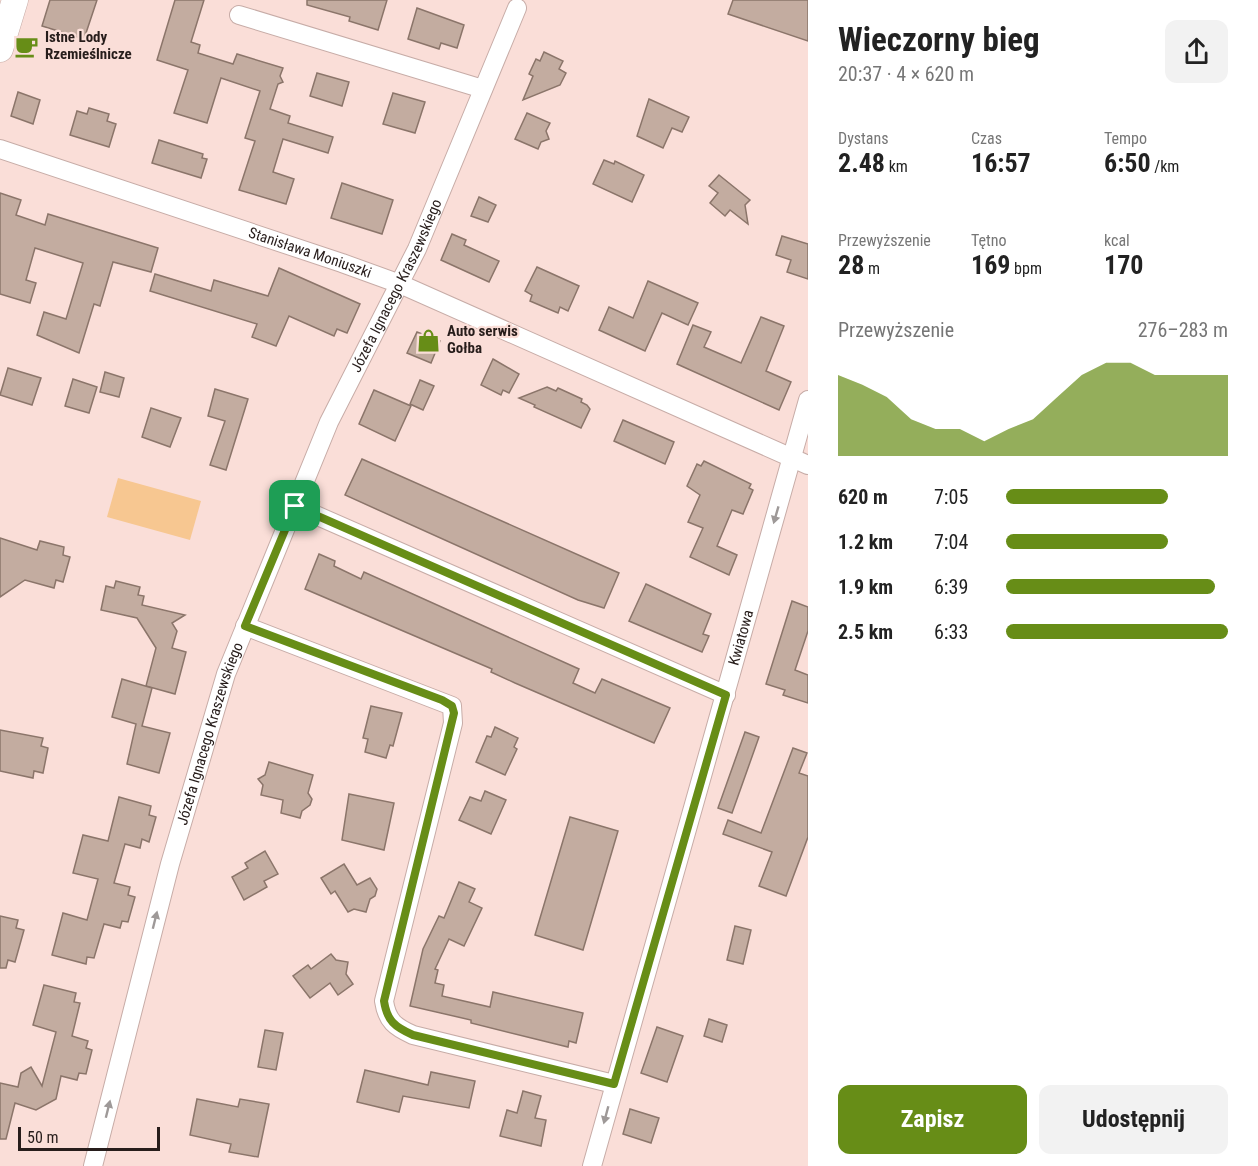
<!DOCTYPE html>
<html lang="pl">
<meta charset="utf-8">
<style>
:root{--surface:#fff;--page:#f2f2f2;--text:#222;--muted:#767676;--accent:#678d17}
body{margin:0;font-family:"Roboto Condensed",sans-serif;background:var(--page);color:var(--text);height:100vh;display:flex;flex-direction:column;font-size:22px;white-space:nowrap}
*{box-sizing:border-box;margin:0}
p{font-size:20px;color:var(--muted)}
.icon{flex:none;width:33px;height:33px;fill:none;stroke:currentColor;stroke-width:2;stroke-linecap:round;stroke-linejoin:round}
.map{position:relative;flex:1;overflow:hidden}
.details{display:flex;flex-direction:column;background:var(--surface);width:450px}
.details>*{flex:none}
.scale{position:absolute;left:18px;bottom:15px;width:142px;box-sizing:border-box;padding-left:6px;border:3px solid #271d1b;border-top:0;font-size:16px;line-height:21px;white-space:nowrap;color:#271d1b;-webkit-text-stroke:4px #faded8;paint-order:stroke}
.pin{position:absolute;display:grid;place-items:center;width:51px;height:51px;color:#fff;margin:-26px;border-radius:12px;box-shadow:0 3px 9px #0006}
.round{display:grid;place-items:center;flex:none;width:63px;height:63px;border-radius:12px;background:var(--page)}
.headline{display:flex;align-items:center;justify-content:space-between;height:102px;padding:0 30px}
h1{font-size:33px;font-weight:700;line-height:45px}
.metrics{display:grid;grid-template-columns:repeat(3,1fr);gap:9px;height:102px;padding:6px 30px}
.metrics div{display:grid;align-content:center}
.metrics b{font-size:26px;font-weight:700}
.metrics small{font-size:16px;font-weight:400}
.metrics p{font-size:16px}
.chart{height:168px;padding:12px 30px}
.chart p{display:flex;justify-content:space-between}
.chart svg{width:100%;height:108px;margin-top:6px;fill:var(--accent);opacity:.7}
.primary-button{display:flex;gap:12px;margin-top:auto;padding:12px 30px}
.primary-button a{flex:1;height:69px;border-radius:12px;background:var(--accent);color:#fff;font-size:24px;font-weight:700;line-height:69px;text-align:center}
.primary-button a+a{background:var(--page);color:var(--text)}
ul{padding:0 30px;list-style:none;font-size:20px}
li{display:grid;grid-template-columns:96px 72px 1fr;align-items:center;height:45px}
li i{height:15px;border-radius:8px;background:var(--accent)}
main{display:flex;flex:1;min-height:0}
.map>svg:first-child{display:block}
</style>
<main>
<div class="map">
<svg width="808" height="1166" viewBox="0 0 808 1166">
<rect width="100%" height="100%" fill="#faded8"/>
<path fill="#f7c791" d="M118 478 201 501 190 540 107 517Z"/>
<g fill="#c3aca0" stroke="#8b756a" stroke-width="1.5">
<path d="M50 0H97L84 39 42 26Z"/>
<path d="M175 0H204L191 42 200 45 198 53 233 64 237 54 283 68 280 76 283 82 278 84 270 109 290 116 288 123 333 137 328 153 283 139 273 172 294 179 286 204 239 190 255 141 245 138 260 91 221 78 207 123 174 113 188 70 157 60Z"/>
<path d="M307 0H387L378 30 349 21 350 17 307 5Z"/>
<path d="M733 0H808V41L728 14Z"/>
<path d="M417 8 464 25 457 48 441 43 439 49 408 39Z"/>
<path d="M544 52 563 61 559 69 566 73 560 85 523 100 533 76 529 74 536 59 540 61Z"/>
<path d="M317 73 349 82 342 106 310 96Z"/>
<path d="M18 92 40 100 33 124 11 116Z"/>
<path d="M393 93 425 102 415 133 383 124Z"/>
<path d="M649 99 689 117 682 132 672 128 663 148 637 136Z"/>
<path d="M89 108 109 114 107 121 116 124 109 147 70 135 77 111 87 114Z"/>
<path d="M527 113 550 123 546 131 549 139 541 142 538 149 515 139Z"/>
<path d="M159 140 203 154 202 158 207 159 201 178 152 163Z"/>
<path d="M604 160 614 164 615 161 644 175 632 202 593 184Z"/>
<path d="M719 175 750 200 745 205 748 224 730 210 725 216 710 203 718 193 709 186Z"/>
<path d="M342 183 393 200 382 234 331 218Z"/>
<path d="M0 193 21 200 16 215 45 225 48 214 158 248 151 272 113 262 100 306 94 304 79 353 37 335 44 312 66 319 83 263 35 248 26 280 36 283 30 303 0 294Z"/>
<path d="M479 197 496 205 488 222 471 216Z"/>
<path d="M452 234 466 240 464 245 499 261 489 282 441 260Z"/>
<path d="M782 236 808 244V279L787 272 791 260 776 255Z"/>
<path d="M537 267 579 286 568 311 560 307 558 313 530 301 532 295 525 291Z"/>
<path d="M279 268 360 304 347 333 337 329 334 336 289 316 276 346 252 337 257 324 150 291 155 274 211 291 214 280 268 296Z"/>
<path d="M648 281 698 303 688 325 662 313 645 351 599 330 609 307 633 318Z"/>
<path d="M761 317 784 326 766 371 791 382 779 410 677 364 693 325 711 332 704 347 741 363Z"/>
<path d="M417 332 440 341 431 363 407 353Z"/>
<path d="M493 359 519 374 509 393 503 390 501 395 481 385Z"/>
<path d="M8 368 41 378 32 405 0 395Z"/>
<path d="M105 372 124 378 119 397 100 392Z"/>
<path d="M73 379 97 387 89 413 65 406Z"/>
<path d="M420 380 434 386 423 410 410 404Z"/>
<path d="M547 387 556 391 558 388 582 399 581 402 587 405 590 409 581 428 534 407 535 405 519 398Z"/>
<path d="M215 389 248 399 226 470 210 465 225 421 208 416Z"/>
<path d="M374 390 411 406 395 441 359 424Z"/>
<path d="M151 408 181 418 170 447 142 437Z"/>
<path d="M623 420 674 442 665 464 614 441Z"/>
<path d="M362 459 619 573 604 608 578 600 345 495Z"/>
<path d="M704 461 751 484 749 488 753 490 743 514 732 510 717 546 737 555 729 575 690 557 703 528 688 522 700 495 687 486 697 464 701 466Z"/>
<path d="M0 538 37 550 40 541 64 547 63 555 70 557 63 582 56 580 54 588 25 580 0 597Z"/>
<path d="M319 554 335 561 334 566 361 579 364 572 579 669 573 683 595 693 602 679 670 708 654 743 515 683 491 672 492 669 305 589Z"/>
<path d="M116 581 140 587 138 595 144 596 142 605 185 615 172 623 177 631 172 648 186 652 175 694 146 686 156 648 137 618 101 610 106 586 114 588Z"/>
<path d="M646 584 711 614 703 634 709 636 702 652 629 621Z"/>
<path d="M792 601 808 607V631L795 670 808 675V703L783 695 785 690 766 684Z"/>
<path d="M122 679 152 688 142 726 170 733 159 773 127 764 136 724 112 717Z"/>
<path d="M371 706 402 713 393 746 390 745 386 758 365 752 368 739 363 738Z"/>
<path d="M495 727 518 738 514 747 517 749 505 775 476 762 487 736 491 737Z"/>
<path d="M0 730 43 738 41 746 48 748 43 773 34 771 33 778 0 771Z"/>
<path d="M745 732 759 737 732 813 718 808Z"/>
<path d="M793 748 807 753 799 773 808 776V837L786 896 759 886 772 852 723 834 728 820 761 833Z"/>
<path d="M269 762 313 775 308 793 312 799 310 805 302 811 300 818 281 813 283 800 261 795 263 785 258 779 265 775Z"/>
<path d="M485 791 506 800 491 834 459 820 470 797 481 801Z"/>
<path d="M349 794 394 803 384 850 342 840Z"/>
<path d="M119 797 151 806 149 815 156 817 149 842 142 839 140 848 125 844 114 883 130 887 128 895 135 897 128 922 122 921 120 928 104 924 94 958 87 957 86 964 52 955 63 913 87 920 98 879 73 873 83 835 108 841Z"/>
<path d="M570 817 618 831 583 950 535 935Z"/>
<path d="M265 851 278 874 264 881 267 887 244 900 232 877 248 868 245 863Z"/>
<path d="M344 864 357 885 370 878 377 889 375 896 370 899 366 912 354 909 348 912 335 891 331 894 321 878Z"/>
<path d="M459 882 475 889 469 902 482 908 464 946 449 939 435 969 438 970 435 983 444 985 442 996 490 1007 493 992 583 1013 576 1043 569 1041 568 1047 471 1023V1020L410 1006 423 949 439 916 444 918Z"/>
<path d="M0 916 18 920 16 928 24 930 15 962 8 960 6 968H0Z"/>
<path d="M735 926 751 930 743 964 727 960Z"/>
<path d="M331 954 336 960 348 962 346 974 353 984 338 995 330 983 310 998 293 976 308 965 311 969Z"/>
<path d="M44 985 76 993 74 1002 80 1003 72 1036 88 1041 86 1048 92 1050 86 1074 79 1073 77 1080 61 1076 56 1099 36 1110 15 1103 6 1139H0V1083L18 1087 21 1073 31 1067 42 1086 56 1032 33 1025Z"/>
<path d="M709 1019 727 1025 722 1042 704 1036Z"/>
<path d="M657 1027 683 1036 667 1082 641 1073Z"/>
<path d="M265 1030 283 1033 276 1070 258 1067Z"/>
<path d="M365 1070 428 1085 431 1072 475 1081 469 1108 403 1096 399 1112 357 1102Z"/>
<path d="M523 1091 541 1096 535 1118 546 1120 541 1146 500 1136 507 1110 517 1113Z"/>
<path d="M197 1099 238 1107 240 1099 269 1104 258 1157 229 1152 231 1144 190 1135Z"/>
<path d="M630 1109 659 1118 651 1143 623 1134Z"/>
</g>
<g fill="none" stroke-linecap="round" stroke-linejoin="round">
<defs>
<g id="street">
<path d="M239 15 483 89"/>
<path id="s1" d="M0 149 342 263 400 284 808 465"/>
<path d="M295 506 726 695"/>
<path d="M245 626 452 706 453 723 384 1001C387 1021 395 1027 413 1035L614 1084"/>
<path id="s2" d="M93 1166 170 864 226 674 329 422 417 249 517 8"/>
<path id="s3" d="M592 1166 808 400"/>
</g>
<path id="secondary" d="M0 49 15 0"/>
</defs>
<use href="#street" stroke="#c7aca7" stroke-width="20"/>
<use href="#secondary" stroke="#c7aca7" stroke-width="27"/>
<use href="#street" stroke="#fff" stroke-width="18"/>
<use href="#secondary" stroke="#fff" stroke-width="26"/>
</g>
<defs><path id="oneway-solid" d="M-6-.8H1V-3.2L6.5 0L1 3.2V.8H-6Z" transform="scale(1.5)"/></defs>
<g fill="#9e9998">
<use href="#oneway-solid" transform="translate(776 515) rotate(106)"/>
<use href="#oneway-solid" transform="translate(155 920) rotate(-76)"/>
<use href="#oneway-solid" transform="translate(108 1109) rotate(-76)"/>
<use href="#oneway-solid" transform="translate(606 1115) rotate(105)"/>
</g>
<g fill="none" stroke-linecap="round" stroke-linejoin="round">
<defs>
<path id="route" d="M295 506 726 695 614 1084 413 1035C395 1027 387 1021 384 1001L454 713 452 706 442 700 245 626Z"/>
</defs>
<use href="#route" stroke="#fff" stroke-width="12"/>
<use href="#route" stroke="#678d17" stroke-width="8"/>
</g>
<defs>
<symbol id="cafe-bare" viewBox="-9 -9 18 18"><path d="M-5.5-4.5H6V0H3Q3 3.5 0 3.5H-2.5Q-5.5 3.5-5.5 0ZM3-3.2v2h1.7v-2ZM-6 4.5H4V6H-6Z" fill="#678d17" stroke="#faded8" stroke-width="2.5" paint-order="stroke"/></symbol>
<symbol id="shop-bare" viewBox="-9 -9 18 18"><path d="M-5-2.5h2.3a2.7 3.5 0 0 1 5.4 0H5L5.5 6h-11ZM-1.5-2.5h3a1.5 2.3 0 0 0-3 0Z" fill="#678d17" stroke="#faded8" stroke-width="2.5" paint-order="stroke"/></symbol>
</defs>
<g fill-rule="evenodd">
<use href="#cafe-bare" x="10" y="30" width="33" height="33"/>
<use href="#shop-bare" x="412" y="324" width="33" height="33"/>
</g>
<g text-anchor="middle" dominant-baseline="central" stroke-width="4.5" stroke-linejoin="round" paint-order="stroke">
<g font-size="15" font-weight="bold" fill="#271d1b" stroke="#faded8" text-anchor="start">
<text x="45" y="37">Istne Lody<tspan x="45" dy="17">Rzemieślnicze</tspan></text>
<text x="447" y="331">Auto serwis<tspan x="447" dy="17">Gołba</tspan></text>
</g>
<g font-size="15" fill="#271d1b" stroke="#faded8">
<text stroke="none"><textPath href="#s1" startOffset="327">Stanisława Moniuszki</textPath></text>
<text stroke="none"><textPath href="#s2" startOffset="934">Józefa Ignacego Kraszewskiego</textPath></text>
<text stroke="none"><textPath href="#s3" startOffset="549">Kwiatowa</textPath></text>
<text stroke="none"><textPath href="#s2" startOffset="448">Józefa Ignacego Kraszewskiego</textPath></text>
</g>
</g>
</svg>
<div class="scale">50 m</div>
<div class="pin" style="left:295px;top:506px;background:#1e9e55"><svg class="icon" aria-label="arrive" viewBox="0 0 24 24"><path d="M6 21V4h12l-3 4 3 4H6"/></svg></div>
</div>
<section class="details">
<div class="headline"><div><h1>Wieczorny bieg</h1><p>20:37 · 4 × 620 m</p></div><a class="round"><svg class="icon" aria-label="share" viewBox="0 0 24 24"><path d="M12 15V3M7 8l5-5 5 5M5 13v7h14v-7"/></svg></a></div>
<div class="metrics">
<div><p>Dystans</p><b>2.48<small> km</small></b></div>
<div><p>Czas</p><b>16:57</b></div>
<div><p>Tempo</p><b>6:50<small> /km</small></b></div>
</div>
<div class="metrics">
<div><p>Przewyższenie</p><b>28<small> m</small></b></div>
<div><p>Tętno</p><b>169<small> bpm</small></b></div>
<div><p>kcal</p><b>170</b></div>
</div>
<div class="chart"><p><span>Przewyższenie</span>276–283 m</p>
<svg viewBox="0 0 160 44" preserveAspectRatio="none"><path d="M0 44V11L10 15L20 20L30 29L40 33L50 33L60 38L70 33L80 29L90 20L100 11L110 6L120 6L130 11L140 11L150 11L160 11V44z"/></svg>
</div>
<ul>
<li><b>620 m</b>7:05<i style="width:73%"></i></li>
<li><b>1.2 km</b>7:04<i style="width:73%"></i></li>
<li><b>1.9 km</b>6:39<i style="width:94%"></i></li>
<li><b>2.5 km</b>6:33<i style="width:100%"></i></li>
</ul>
<div class="primary-button"><a>Zapisz</a><a>Udostępnij</a></div>
</section>
</main>
